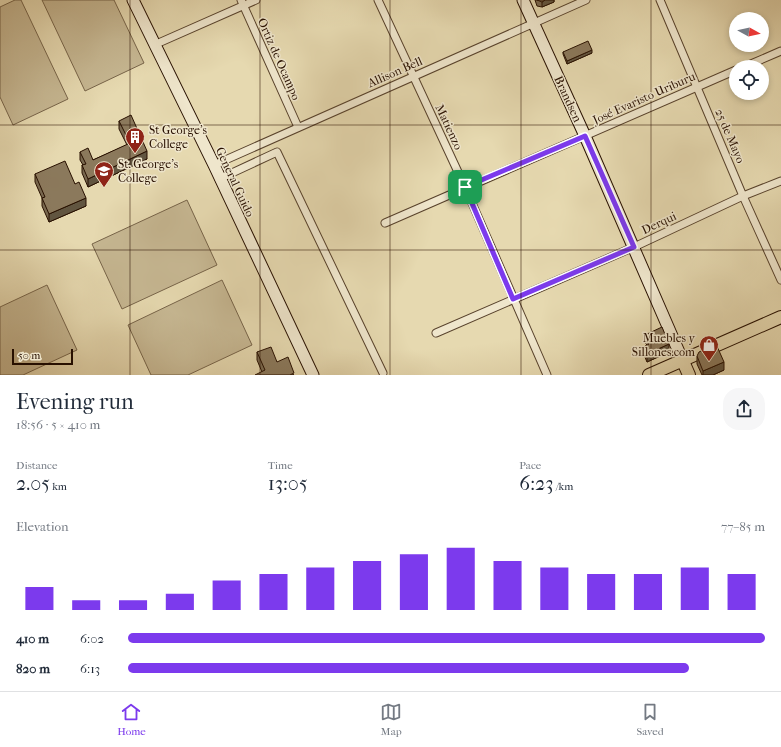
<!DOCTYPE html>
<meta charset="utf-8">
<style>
:root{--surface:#fff;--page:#f6f6f7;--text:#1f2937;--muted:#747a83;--line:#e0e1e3;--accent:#7c3aed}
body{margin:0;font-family:"IM FELL French Canon",serif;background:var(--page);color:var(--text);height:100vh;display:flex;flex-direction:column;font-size:15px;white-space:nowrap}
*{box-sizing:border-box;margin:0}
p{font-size:13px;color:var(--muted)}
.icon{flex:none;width:22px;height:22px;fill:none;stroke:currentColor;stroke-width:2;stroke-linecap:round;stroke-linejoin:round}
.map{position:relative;height:375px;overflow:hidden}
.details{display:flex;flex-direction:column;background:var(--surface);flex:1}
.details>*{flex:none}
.needle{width:26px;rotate:98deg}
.fabs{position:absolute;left:729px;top:12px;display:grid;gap:8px}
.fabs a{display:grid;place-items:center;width:40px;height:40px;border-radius:50%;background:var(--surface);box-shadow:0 2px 6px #0003;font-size:20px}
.scale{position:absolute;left:12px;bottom:10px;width:61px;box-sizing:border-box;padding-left:4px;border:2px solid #281000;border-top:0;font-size:11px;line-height:14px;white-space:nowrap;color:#281000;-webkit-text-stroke:3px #efe6cc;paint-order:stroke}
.pin{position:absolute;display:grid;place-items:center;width:34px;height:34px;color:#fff;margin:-17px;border-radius:8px;box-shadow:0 2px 6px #0006}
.round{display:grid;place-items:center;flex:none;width:42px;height:42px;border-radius:16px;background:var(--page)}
.headline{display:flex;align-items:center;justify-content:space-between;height:68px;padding:0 16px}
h1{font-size:22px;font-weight:600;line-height:30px}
.metrics{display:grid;grid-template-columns:repeat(3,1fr);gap:6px;height:68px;padding:4px 16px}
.metrics div{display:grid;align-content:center}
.metrics b{font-size:20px;font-weight:600}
.metrics small{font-size:11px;font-weight:400}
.metrics p{font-size:11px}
.chart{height:112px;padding:8px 16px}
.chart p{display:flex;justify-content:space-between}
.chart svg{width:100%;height:72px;margin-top:4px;stroke:var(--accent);stroke-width:6}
ul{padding:0 16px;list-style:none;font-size:13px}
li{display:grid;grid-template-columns:64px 48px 1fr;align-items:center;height:30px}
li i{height:10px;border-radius:5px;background:var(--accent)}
.menu{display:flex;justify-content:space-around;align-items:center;height:56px;border-top:1px solid var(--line);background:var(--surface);font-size:11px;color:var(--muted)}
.menu a{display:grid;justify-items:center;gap:2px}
.menu .selected{color:var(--accent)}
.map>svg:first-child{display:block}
</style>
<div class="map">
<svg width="781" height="375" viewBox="0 0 781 375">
<rect width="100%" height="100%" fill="#e6d9b0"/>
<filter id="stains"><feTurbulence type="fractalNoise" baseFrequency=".005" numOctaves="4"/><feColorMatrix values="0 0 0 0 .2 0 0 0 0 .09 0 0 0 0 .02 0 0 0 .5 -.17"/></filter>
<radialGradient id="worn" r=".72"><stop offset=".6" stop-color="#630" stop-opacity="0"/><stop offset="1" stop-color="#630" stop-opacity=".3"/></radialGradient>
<g fill="#c6b792" stroke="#776449">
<path d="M15 0H21L68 99 13 125 0 97V7Z"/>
<path d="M42 0H114L144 63 85 91Z"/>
<path d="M187 200 217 265 122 309 92 244Z"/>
<path d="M222 280 252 345 188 375H151L128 325Z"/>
<path d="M47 285 77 350 23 375H0V307Z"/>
</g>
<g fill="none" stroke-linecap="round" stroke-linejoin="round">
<defs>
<g id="street">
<path d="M241 0 298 127"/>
<path d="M378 0 465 187 547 375"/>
<path d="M660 0 743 196 781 280"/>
<path d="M154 45 256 0"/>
<path d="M744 67 781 51"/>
<path d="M214 165 586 0"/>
<path d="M219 179 277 152 383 373"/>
<path d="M385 223 736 70"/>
<path d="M436 333 634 247 743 196 781 181"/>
</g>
<g id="secondary">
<path d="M133 0 214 165 313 375"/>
<path d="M523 0 585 136 682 359"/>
</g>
<g id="primary">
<path d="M682 359 689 375"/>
<path d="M649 375 781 317"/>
</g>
</defs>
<use href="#street" stroke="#58422c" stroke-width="9"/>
<use href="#secondary" stroke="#281000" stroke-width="13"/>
<use href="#primary" stroke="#281000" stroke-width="14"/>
<use href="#street" stroke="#efe6cc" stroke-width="7"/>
<use href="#secondary" stroke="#efe6cc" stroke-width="11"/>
<use href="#primary" stroke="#e6d9b0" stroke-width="12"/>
</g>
<g fill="#78684f" stroke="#281000">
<path d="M535 0H554V2L542 7 537 6Z"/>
<path d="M563 52 592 53 567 64 563 54Z"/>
<path d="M119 121 147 159 88 187 82 173V165H83L80 160V152L93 160 127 145 119 129Z"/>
<path d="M35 174 75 184 86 206 49 222 42 206V198L35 182Z"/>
<path d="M645 335 669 352 647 362 644 355V347L647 345 645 343Z"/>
<path d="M257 352 277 362 294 375 262 372 257 360Z"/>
<path d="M697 356 724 370 713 375H702L697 364Z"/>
</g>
<g fill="#615540" stroke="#281000">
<path d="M545 0H554V2L542 7V2Z"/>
<path d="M592 50V53L567 64V61Z"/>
<path d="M147 151V159L88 187V179Z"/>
<path d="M86 198V206L49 222V214Z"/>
<path d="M669 344V352L647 362V354Z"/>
<path d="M724 362V370L713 375H703V371Z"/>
</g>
<g fill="#8b795c" stroke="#281000">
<path d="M537 0H545L542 2Z"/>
<path d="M588 41 592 50 567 61 563 52Z"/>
<path d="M131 115 147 151 88 179 82 165 86 164 80 152 88 148 93 160 130 143 119 121Z"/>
<path d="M65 161 75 184 79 182 86 198 49 214 42 198 45 197 35 174Z"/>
<path d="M662 327 669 344 647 354 644 347 649 344 645 335Z"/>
<path d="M716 344 724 362 703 371 697 356 699 352Z"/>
<path d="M271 347 277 362 288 357 294 373 290 375H255L265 370 257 352Z"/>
</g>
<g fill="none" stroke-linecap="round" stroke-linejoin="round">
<defs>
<path id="route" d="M585 136 634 247 513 299 465 187Z"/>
</defs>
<use href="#route" stroke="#fff" stroke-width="8"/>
<use href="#route" stroke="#7c3aed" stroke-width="5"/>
</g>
<path fill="none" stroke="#281000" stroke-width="1" stroke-opacity="0.55" d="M130 0V375M260 0V375M390 0V375M521 0V375M651 0V375M0 125H781M0 250H781"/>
<defs>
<symbol id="building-pin" viewBox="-11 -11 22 30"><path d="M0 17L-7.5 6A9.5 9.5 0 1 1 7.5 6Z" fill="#8f2418" stroke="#efe6cc"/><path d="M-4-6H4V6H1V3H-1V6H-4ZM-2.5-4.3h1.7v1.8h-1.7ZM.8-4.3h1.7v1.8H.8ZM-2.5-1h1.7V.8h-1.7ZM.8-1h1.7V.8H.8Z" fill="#fff"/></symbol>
<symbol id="school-pin" viewBox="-11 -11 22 30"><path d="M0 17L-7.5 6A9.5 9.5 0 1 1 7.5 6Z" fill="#8f2418" stroke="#efe6cc"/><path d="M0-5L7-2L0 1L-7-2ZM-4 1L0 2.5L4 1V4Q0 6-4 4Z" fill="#fff"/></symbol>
<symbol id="shop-pin" viewBox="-11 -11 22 30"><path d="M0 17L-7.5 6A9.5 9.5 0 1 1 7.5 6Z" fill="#8f2418" stroke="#efe6cc"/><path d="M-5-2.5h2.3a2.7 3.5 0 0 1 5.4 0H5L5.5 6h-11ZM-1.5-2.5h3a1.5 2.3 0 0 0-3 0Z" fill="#fff"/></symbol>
</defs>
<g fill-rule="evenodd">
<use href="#building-pin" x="124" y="126" width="22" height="30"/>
<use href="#school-pin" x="93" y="160" width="22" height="30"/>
<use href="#shop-pin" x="698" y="334" width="22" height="30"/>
</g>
<g text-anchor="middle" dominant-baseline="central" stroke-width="3" stroke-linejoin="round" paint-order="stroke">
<g font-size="12" fill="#281000" stroke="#efe6cc">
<text transform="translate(279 59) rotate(66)">Ortiz de Ocampo</text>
<text transform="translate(395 72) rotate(-24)">Allison Bell</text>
<text transform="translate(644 98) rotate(-24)">José Evaristo Uriburu</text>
<text transform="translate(568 99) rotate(65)">Brandsen</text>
<text transform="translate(449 127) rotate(65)">Matienzo</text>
<text transform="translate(730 136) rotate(67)">25 de Mayo</text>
<text transform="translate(235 182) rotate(65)">General Guido</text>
<text transform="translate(659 223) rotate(-25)">Derqui</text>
</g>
<g font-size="12" fill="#281000" stroke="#efe6cc" text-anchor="start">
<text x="149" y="130">St George's<tspan x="149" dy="14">College</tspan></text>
<text x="118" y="164">St. George's<tspan x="118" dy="14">College</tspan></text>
<text x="695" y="338" text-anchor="end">Muebles y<tspan x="695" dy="14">Sillones.com</tspan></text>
</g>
</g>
<rect width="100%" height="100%" filter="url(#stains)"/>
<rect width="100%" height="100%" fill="url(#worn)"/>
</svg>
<div class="fabs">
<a><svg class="needle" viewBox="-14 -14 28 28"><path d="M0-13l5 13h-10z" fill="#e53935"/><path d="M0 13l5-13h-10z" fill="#747a83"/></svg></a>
<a><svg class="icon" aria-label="locate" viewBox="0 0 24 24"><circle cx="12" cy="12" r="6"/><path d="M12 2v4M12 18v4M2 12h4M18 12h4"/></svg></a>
</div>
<div class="scale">50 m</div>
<div class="pin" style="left:465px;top:187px;background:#1e9e55"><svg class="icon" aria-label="arrive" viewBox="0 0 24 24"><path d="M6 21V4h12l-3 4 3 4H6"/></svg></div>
</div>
<section class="details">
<div class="headline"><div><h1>Evening run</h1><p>18:56 · 5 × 410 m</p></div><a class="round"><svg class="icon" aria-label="share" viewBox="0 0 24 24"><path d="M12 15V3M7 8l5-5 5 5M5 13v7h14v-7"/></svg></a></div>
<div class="metrics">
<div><p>Distance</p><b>2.05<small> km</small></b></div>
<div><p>Time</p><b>13:05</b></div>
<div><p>Pace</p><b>6:23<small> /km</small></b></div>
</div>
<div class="chart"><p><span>Elevation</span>77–85 m</p>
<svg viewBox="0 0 160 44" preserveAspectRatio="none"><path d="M5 44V30M15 44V38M25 44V38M35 44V34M45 44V26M55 44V22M65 44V18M75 44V14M85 44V10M95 44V6M105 44V14M115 44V18M125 44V22M135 44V22M145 44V18M155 44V22"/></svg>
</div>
<ul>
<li><b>410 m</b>6:02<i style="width:100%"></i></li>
<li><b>820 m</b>6:13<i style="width:88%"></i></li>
</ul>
</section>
<nav class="menu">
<a class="selected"><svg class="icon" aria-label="home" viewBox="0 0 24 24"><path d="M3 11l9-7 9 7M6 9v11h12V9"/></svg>Home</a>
<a><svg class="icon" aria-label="map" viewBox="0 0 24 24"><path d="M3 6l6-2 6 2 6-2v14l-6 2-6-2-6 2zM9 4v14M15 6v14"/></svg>Map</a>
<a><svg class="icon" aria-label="saved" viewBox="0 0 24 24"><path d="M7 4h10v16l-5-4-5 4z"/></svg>Saved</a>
</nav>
